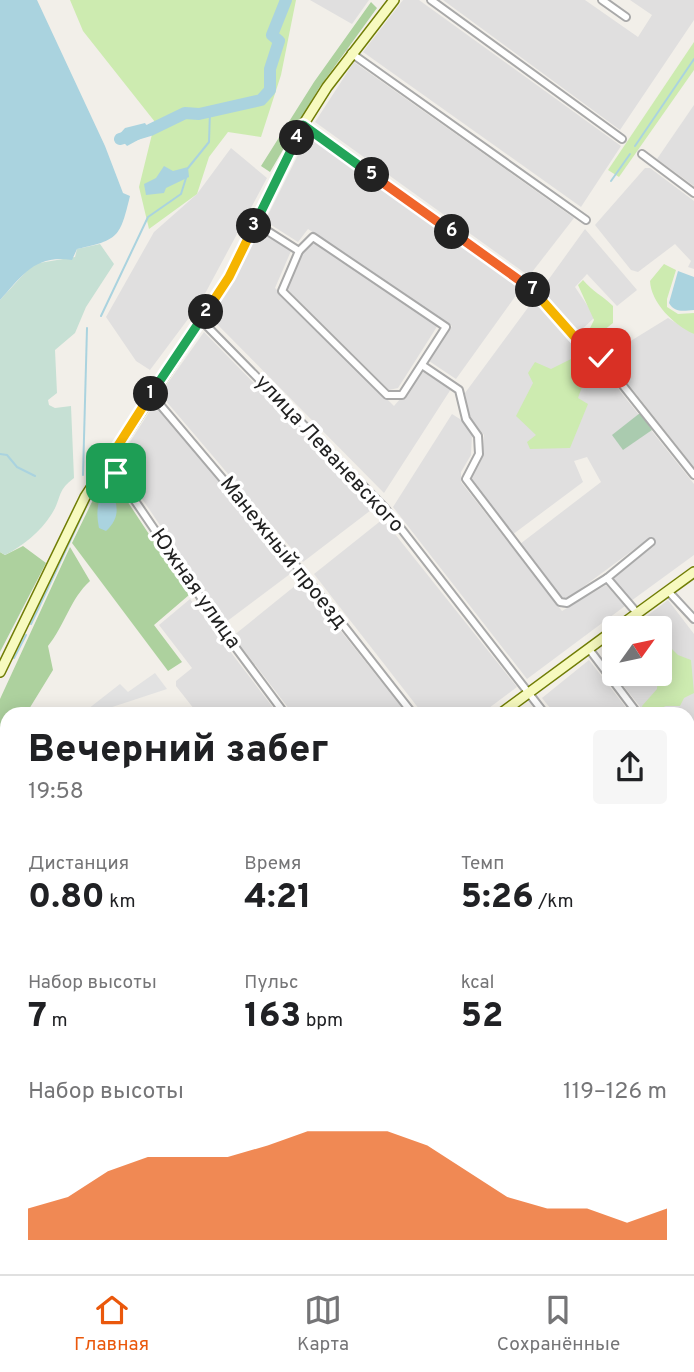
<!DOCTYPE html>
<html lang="ru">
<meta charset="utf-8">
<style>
:root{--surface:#fff;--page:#f6f6f6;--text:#202124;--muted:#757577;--line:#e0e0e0;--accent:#ea580c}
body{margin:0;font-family:Overpass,sans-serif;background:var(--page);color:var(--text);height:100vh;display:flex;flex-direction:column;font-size:26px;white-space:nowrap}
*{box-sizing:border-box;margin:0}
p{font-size:23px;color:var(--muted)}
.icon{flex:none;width:38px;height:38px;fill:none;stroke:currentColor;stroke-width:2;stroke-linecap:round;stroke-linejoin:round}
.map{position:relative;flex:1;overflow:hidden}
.details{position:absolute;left:0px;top:707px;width:695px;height:567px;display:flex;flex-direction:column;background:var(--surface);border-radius:21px 21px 0 0;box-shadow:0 4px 18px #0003}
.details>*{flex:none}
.needle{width:46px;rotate:57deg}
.controls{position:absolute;left:602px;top:616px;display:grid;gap:14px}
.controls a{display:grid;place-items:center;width:70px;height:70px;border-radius:7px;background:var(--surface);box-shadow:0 4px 18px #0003;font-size:35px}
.pin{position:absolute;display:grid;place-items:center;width:60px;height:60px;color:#fff;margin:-30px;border-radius:14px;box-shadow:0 4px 10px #0006}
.km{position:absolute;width:35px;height:35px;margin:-18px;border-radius:50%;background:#222;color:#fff;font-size:19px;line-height:35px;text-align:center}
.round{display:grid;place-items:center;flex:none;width:74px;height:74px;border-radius:7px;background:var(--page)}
.summary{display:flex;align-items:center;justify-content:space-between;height:119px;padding:0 28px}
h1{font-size:38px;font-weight:800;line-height:52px}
.stats{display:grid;grid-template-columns:repeat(3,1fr);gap:10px;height:119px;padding:7px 28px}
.stats div{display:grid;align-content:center}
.stats b{font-size:35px;font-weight:800}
.stats small{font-size:19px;font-weight:400}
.stats p{font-size:19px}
.chart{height:196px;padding:14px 28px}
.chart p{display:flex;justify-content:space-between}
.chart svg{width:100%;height:126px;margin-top:7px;fill:var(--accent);opacity:.7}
.dock{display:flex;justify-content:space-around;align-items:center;height:98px;border-top:2px solid var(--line);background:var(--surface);font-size:19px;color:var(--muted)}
.dock a{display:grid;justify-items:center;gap:4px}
.dock .selected{color:var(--accent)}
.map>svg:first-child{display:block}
</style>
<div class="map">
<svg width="694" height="1274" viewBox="0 0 694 1274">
<rect width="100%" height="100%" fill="#f2efe9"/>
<g fill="#e0dfdf">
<path d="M310 0H369L352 24Z"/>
<path d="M403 0H419L621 146 581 207 363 52Z"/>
<path d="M443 0H585L638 37 652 15 630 0H694V20L620 130Z"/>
<path d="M354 62 574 218 529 276 315 122Z"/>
<path d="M694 105V186L657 159Z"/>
<path d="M308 135 522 287 456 379 429 361 452 326 308 229 298 242 265 221Z"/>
<path d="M231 148 267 178 200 303 150 370 136 361 106 317 154 232 197 194Z"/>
<path d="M645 168H650L694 201V269L688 267 691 261 675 244 638 272 631 270 595 225Z"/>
<path d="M585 229 637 290 617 306 587 274 575 287 595 317 579 332 541 290Z"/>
<path d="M260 231 291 251 275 288 394 406 423 372 451 389 384 493 211 318Z"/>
<path d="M314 241 438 325 398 388 389 390 286 288 302 254Z"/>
<path d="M535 298 578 348 600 366 694 484V555L631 601 612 579 654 546 648 539 568 598 561 599 520 544 601 482 587 457 574 461 583 482 512 535 470 478 482 459 484 435 468 417 465 393Z"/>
<path d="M668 318 694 334V467L610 361 596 351 618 330 629 342Z"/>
<path d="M204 332 375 507 303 562 160 394Z"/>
<path d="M155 403 294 571 226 622 117 462Z"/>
<path d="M452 414 463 421 472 435 471 455 461 472V482L562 611 606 585 625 606 527 679 393 507Z"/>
<path d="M383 519 517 687 481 714H423L314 574Z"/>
<path d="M301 581 407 714H293L233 636Z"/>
<path d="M190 599 278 714H198L176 686V681L192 668 159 625Z"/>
<path d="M668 600 694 634V739H688V714H646L614 674H660V628H631Z"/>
<path d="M589 660 631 714H555L542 698Z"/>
<path d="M393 1267H555L556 1274H394Z"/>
<path d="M563 1267H653L615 1274H564Z"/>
</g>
<g fill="#cdebb0">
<path d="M70 0H296L281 75 261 137 228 132 209 157 197 194 149 229 139 187 155 122 83 31Z"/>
<path d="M694 42V70L619 177 608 170Z"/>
<path d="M664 264 676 270 667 299V307L678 314 694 313V334C674 325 651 303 650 281Z"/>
<path d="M583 280C592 291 603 296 613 306V323L599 334V346L595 347 588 332 594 320 578 285Z"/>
<path d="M583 353 592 359 578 398 588 404 570 448 530 449 527 442 536 435 516 416 533 383 528 373 535 362 551 369Z"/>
<path d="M660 646H669L678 655 691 660 694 693 684 698 680 706H666L645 714 642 706 657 689Z"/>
</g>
<g fill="#add19e">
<path d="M371 2 377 8 319 88 270 172 261 166 314 82Z"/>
<path d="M105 475 112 478 189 595 154 625 182 662 168 671 72 543Z"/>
<path d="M23 546 46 563 0 652V552L5 555Z"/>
<path d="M70 547 90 581C70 599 65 625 48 646L53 670 26 714H7V732H0V699Z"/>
</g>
<path fill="#c6e0d4" d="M100 244 114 264 86 307 75 333 55 350 57 393 48 400 49 405 55 408 71 406 74 478C56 491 62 499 51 515 40 532 23 546 5 555L0 552V300L33 264 75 257 77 249Z"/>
<path fill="#aacbaf" d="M640 413 652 430 623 450 612 435Z"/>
<path fill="#e2e2e2" d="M155 673 167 689 91 714 88 709 120 684 128 692Z"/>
<g fill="#aad3df">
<path d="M0 0H37L105 146 123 193 130 196C120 237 119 240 77 249L72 260C35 254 22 276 0 300Z"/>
<path d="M145 123 151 133 127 146 118 136 125 128Z"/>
<path d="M164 166 173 171 188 167 189 177 166 188 164 193 146 195 144 184 156 178Z"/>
<path d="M678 271 694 277V310C683 311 675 313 669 303Z"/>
<path d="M104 488 110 489C119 505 120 518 106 531L99 528C96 512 97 503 104 488Z"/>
</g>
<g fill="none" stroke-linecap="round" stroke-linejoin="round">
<g stroke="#aad3df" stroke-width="2">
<path d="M635 146 694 59"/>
<path d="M188 168 209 142 210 111"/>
<path d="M611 181 630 154"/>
<path d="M101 316 148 217 181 194 186 178"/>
<path d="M0 454 7 455 17 467 35 476"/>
<path d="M83 475 87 328"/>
<path d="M31 624 93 492"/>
<path d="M14 658 26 635"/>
</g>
<path stroke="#aad3df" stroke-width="12" d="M120 139 150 130 185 113 199 114 261 100 270 90V69L279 41 272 35 286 0"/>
<defs>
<g id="street">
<path d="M431 0 622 139"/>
<path d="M602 0 626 17"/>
<path d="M351 53 586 220"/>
<path d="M303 125 535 291 580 343 601 358 694 475"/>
<path d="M642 154 694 193"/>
<path d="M255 223 299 251"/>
<path d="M313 237 446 327 402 395H387L282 291 299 251Z"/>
<path d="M201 320 385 508 545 714"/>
<path d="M422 365 459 390 466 419 478 436 479 454 466 479 560 602 567 603 607 578 637 613"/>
<path d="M151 394 304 575 413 714"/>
<path d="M105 466 116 473 227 636 285 714"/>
<path d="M607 578 651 542"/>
<path d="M668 591 694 619"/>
<path d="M589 649 638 714"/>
<path d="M688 744H694"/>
<path d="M688 808 694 809"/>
<path d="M688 876 694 877"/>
<path d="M0 1127 7 1122"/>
<path d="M182 1267 187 1274"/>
<path d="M561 1267 562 1274"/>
<path d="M245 1274 287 1267"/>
<path d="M672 1274 687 1272"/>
</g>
<g id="secondary">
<path d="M617 628 694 572"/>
<path d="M0 672 85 497 229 277 303 125 327 87 394 0"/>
<path d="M500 714 614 630"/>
<path d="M382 1267 383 1274"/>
</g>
</defs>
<use href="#street" stroke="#a9a9a9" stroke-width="10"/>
<use href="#secondary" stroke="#707d05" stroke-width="12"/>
<use href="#street" stroke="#fff" stroke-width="6"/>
<use href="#secondary" stroke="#f7fabf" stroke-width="9"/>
</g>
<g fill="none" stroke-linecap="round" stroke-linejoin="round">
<defs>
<path id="split-1" d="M116 473 105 466 151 394"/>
<path id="split-2" d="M151 394 206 312"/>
<path id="split-3" d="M206 312 229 277 254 226"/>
<path id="split-4" d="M254 226 297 138"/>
<path id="split-5" d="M297 138 303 125 372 175"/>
<path id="split-6" d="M372 175 452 232"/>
<path id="split-7" d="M452 232 533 290"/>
<path id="split-8" d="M533 290 580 343 601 358"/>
</defs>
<use href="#split-1" stroke="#fff" stroke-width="14"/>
<use href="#split-2" stroke="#fff" stroke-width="14"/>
<use href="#split-3" stroke="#fff" stroke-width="14"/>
<use href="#split-4" stroke="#fff" stroke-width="14"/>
<use href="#split-5" stroke="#fff" stroke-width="14"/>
<use href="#split-6" stroke="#fff" stroke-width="14"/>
<use href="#split-7" stroke="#fff" stroke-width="14"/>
<use href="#split-8" stroke="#fff" stroke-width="14"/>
<use href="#split-1" stroke="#f5b400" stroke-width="9"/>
<use href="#split-2" stroke="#22a559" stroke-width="9"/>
<use href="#split-3" stroke="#f5b400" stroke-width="9"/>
<use href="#split-4" stroke="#22a559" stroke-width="9"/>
<use href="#split-5" stroke="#22a559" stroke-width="9"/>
<use href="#split-6" stroke="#f0652b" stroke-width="9"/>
<use href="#split-7" stroke="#f0652b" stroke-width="9"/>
<use href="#split-8" stroke="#f5b400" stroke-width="9"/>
</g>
<g text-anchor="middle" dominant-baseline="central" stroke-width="7" stroke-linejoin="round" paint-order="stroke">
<g font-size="21" fill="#222" stroke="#fff">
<text transform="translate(329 454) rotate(47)">улица Леваневского</text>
<text transform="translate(283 553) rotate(51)">Манежный проезд</text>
<text transform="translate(195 589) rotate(55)">Южная улица</text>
</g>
</g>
</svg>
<div class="controls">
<a><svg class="needle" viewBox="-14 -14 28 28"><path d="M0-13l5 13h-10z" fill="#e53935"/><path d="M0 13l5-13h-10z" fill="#757577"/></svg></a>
</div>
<div class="pin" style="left:116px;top:473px;background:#1e9e55"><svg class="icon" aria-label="arrive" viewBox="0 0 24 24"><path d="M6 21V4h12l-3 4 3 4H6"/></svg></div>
<div class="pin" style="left:601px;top:358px;background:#d93025"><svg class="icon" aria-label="check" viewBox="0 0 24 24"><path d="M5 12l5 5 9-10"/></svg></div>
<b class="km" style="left:151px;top:394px">1</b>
<b class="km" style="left:206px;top:312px">2</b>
<b class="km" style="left:254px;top:226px">3</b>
<b class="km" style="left:297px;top:138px">4</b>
<b class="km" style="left:372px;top:175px">5</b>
<b class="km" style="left:452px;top:232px">6</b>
<b class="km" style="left:533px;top:290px">7</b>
<section class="details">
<div class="summary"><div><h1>Вечерний забег</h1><p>19:58</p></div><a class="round"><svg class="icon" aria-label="share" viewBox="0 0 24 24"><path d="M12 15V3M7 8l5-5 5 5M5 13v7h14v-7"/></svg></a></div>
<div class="stats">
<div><p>Дистанция</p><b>0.80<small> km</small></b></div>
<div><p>Время</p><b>4:21</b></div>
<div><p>Темп</p><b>5:26<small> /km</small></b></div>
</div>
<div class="stats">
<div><p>Набор высоты</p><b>7<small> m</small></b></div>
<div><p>Пульс</p><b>163<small> bpm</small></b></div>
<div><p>kcal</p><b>52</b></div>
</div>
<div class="chart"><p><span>Набор высоты</span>119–126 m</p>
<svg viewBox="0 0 160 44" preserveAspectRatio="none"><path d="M0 44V33L10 29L20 20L30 15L40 15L50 15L60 11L70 6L80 6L90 6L100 11L110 20L120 29L130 33L140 33L150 38L160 33V44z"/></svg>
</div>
</section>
</div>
<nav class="dock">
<a class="selected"><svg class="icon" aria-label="home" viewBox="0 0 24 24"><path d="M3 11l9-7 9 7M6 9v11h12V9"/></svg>Главная</a>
<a><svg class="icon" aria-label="map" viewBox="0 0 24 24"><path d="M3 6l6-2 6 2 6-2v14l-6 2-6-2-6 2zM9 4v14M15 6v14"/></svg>Карта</a>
<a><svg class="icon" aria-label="saved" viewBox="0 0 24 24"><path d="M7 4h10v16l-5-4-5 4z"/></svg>Сохранённые</a>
</nav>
